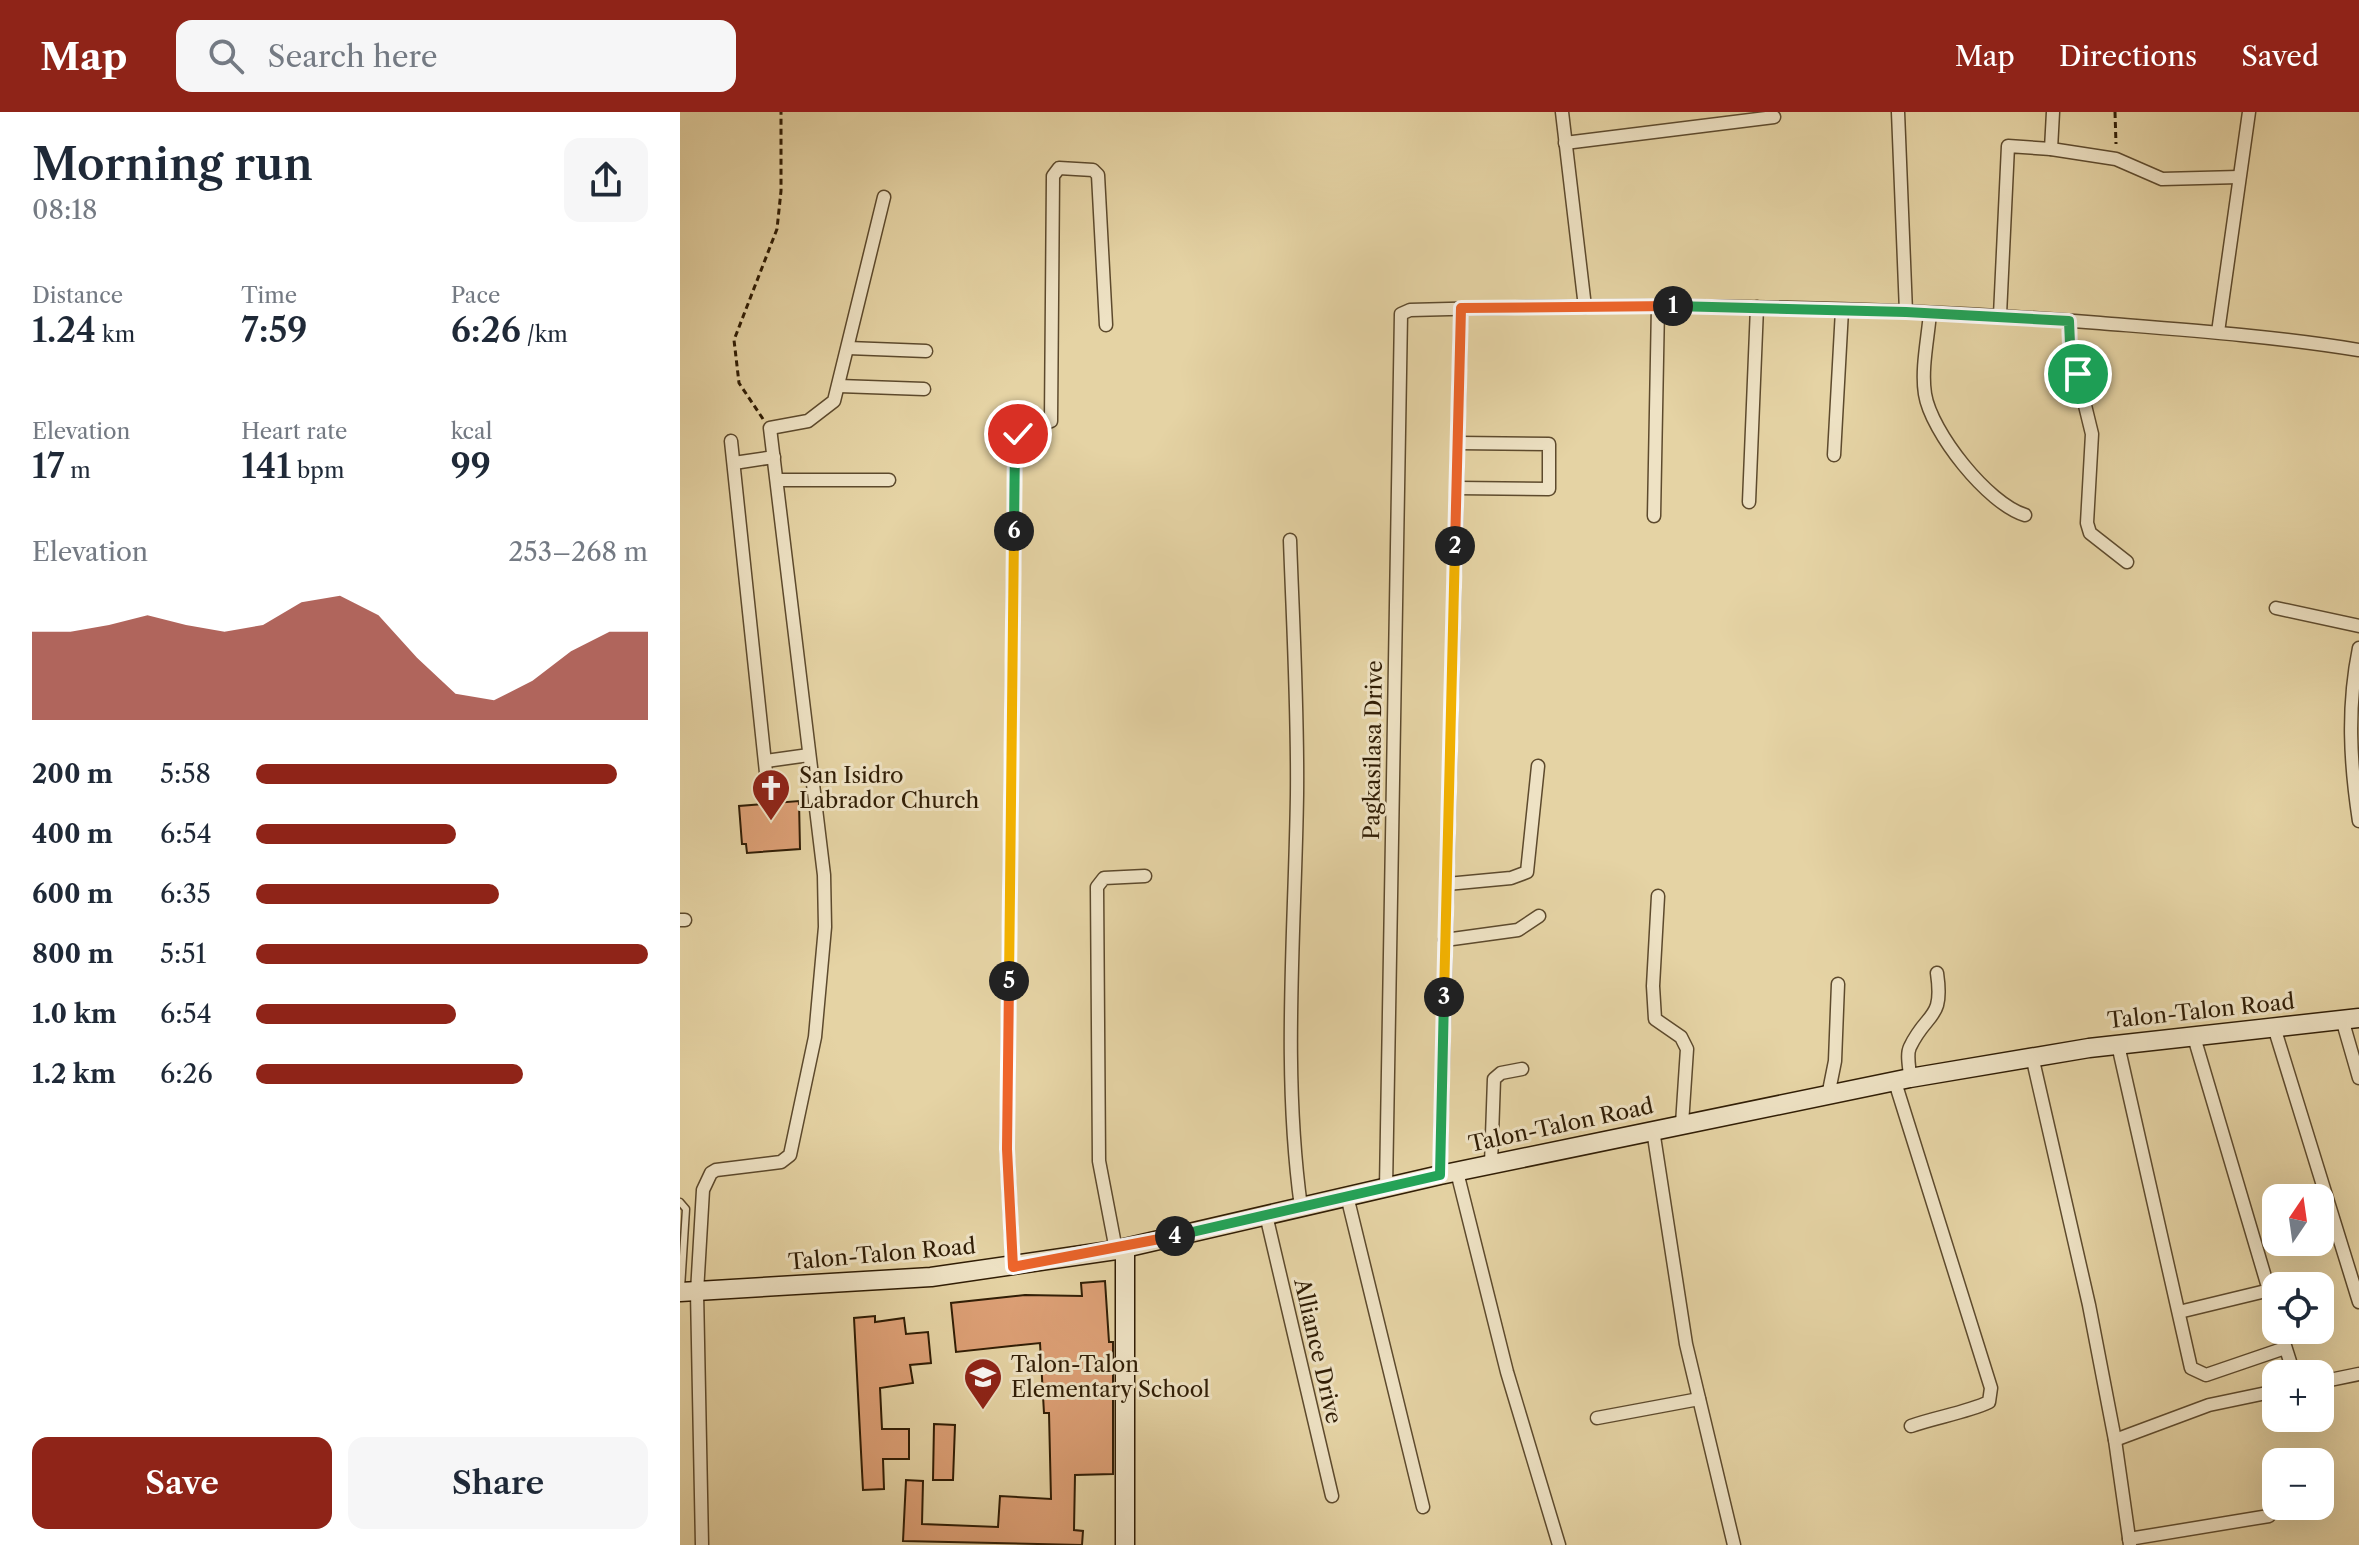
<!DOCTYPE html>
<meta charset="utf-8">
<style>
:root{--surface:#fff;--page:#f6f6f7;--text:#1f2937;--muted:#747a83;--accent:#8f2418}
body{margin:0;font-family:"Libre Caslon Text",serif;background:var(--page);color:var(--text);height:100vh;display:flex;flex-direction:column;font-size:30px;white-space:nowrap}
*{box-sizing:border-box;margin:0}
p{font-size:26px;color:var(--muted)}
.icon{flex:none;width:44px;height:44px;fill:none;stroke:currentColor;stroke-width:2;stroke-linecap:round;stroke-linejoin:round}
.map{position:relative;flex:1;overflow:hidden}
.sheet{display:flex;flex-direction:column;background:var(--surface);width:680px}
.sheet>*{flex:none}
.needle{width:52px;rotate:13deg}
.fabs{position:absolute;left:1582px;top:1072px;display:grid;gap:16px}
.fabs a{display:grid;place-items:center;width:72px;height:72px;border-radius:16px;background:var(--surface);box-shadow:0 8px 32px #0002;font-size:40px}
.pin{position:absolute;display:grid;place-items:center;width:68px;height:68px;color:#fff;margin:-34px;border:4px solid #fff;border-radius:50%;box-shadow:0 2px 8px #0007}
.km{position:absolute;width:40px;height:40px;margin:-20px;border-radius:50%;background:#222;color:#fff;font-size:22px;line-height:40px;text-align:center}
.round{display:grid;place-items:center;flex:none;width:84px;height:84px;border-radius:16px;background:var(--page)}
.head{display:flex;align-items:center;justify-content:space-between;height:136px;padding:0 32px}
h1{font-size:44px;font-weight:600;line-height:60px}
.metrics{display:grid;grid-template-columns:repeat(3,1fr);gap:12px;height:136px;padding:8px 32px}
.metrics div{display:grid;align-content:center}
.metrics b{font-size:34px;font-weight:600}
.metrics small{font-size:22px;font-weight:400}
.metrics p{font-size:22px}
.chart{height:224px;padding:16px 32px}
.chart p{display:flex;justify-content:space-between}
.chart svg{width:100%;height:144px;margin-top:8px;fill:var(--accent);opacity:.7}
.primary-button{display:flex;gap:16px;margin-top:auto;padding:16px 32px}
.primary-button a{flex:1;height:92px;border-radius:16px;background:var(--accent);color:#fff;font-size:32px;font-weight:600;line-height:92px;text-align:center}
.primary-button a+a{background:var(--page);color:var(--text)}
ul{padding:0 32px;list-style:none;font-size:26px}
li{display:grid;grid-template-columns:128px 96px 1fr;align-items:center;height:60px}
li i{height:20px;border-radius:10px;background:var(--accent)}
header{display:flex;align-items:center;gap:48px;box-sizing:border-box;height:112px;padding:0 40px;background:var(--accent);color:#fff}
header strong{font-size:38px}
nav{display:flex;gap:44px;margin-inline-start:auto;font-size:28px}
.search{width:560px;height:72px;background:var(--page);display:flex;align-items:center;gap:20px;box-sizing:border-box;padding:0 28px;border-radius:16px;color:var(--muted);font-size:30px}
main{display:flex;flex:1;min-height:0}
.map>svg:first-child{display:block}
</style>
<header>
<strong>Map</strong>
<div class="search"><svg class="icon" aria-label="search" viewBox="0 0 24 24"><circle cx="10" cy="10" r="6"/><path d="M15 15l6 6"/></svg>Search here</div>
<nav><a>Map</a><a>Directions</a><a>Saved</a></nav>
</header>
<main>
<section class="sheet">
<div class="head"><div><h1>Morning run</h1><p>08:18</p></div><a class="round"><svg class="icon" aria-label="share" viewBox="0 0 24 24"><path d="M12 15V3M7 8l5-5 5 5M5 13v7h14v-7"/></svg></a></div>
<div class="metrics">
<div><p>Distance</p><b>1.24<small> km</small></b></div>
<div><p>Time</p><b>7:59</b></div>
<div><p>Pace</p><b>6:26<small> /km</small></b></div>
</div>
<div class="metrics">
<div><p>Elevation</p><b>17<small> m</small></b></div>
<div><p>Heart rate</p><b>141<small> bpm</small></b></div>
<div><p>kcal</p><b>99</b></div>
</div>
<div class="chart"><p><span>Elevation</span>253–268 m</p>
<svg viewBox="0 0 160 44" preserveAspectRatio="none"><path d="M0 44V17L10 17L20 15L30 12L40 15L50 17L60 15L70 8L80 6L90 12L100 25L110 36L120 38L130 32L140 23L150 17L160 17V44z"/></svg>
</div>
<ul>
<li><b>200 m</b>5:58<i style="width:92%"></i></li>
<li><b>400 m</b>6:54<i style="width:51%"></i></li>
<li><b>600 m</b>6:35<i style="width:62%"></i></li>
<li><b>800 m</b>5:51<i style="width:100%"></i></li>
<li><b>1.0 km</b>6:54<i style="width:51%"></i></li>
<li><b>1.2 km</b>6:26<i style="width:68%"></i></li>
</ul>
<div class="primary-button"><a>Save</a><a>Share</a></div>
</section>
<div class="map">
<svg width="1679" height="1433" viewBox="0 0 1679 1433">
<rect width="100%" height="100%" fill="#e5d3a4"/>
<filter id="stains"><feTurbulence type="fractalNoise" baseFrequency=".0025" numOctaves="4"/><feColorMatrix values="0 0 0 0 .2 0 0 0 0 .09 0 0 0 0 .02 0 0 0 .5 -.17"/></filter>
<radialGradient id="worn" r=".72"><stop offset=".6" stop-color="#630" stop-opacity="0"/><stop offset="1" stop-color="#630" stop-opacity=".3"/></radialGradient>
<g fill="#dda076" stroke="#301d05" stroke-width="2">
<path d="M119 689 120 737 67 741 66 732H62L59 694Z"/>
<path d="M425 1169 429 1230H433V1362L395 1363 394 1418 403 1419 402 1433 223 1429 226 1368 243 1369 242 1412 318 1415 320 1384 371 1387 369 1301H364L360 1231 276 1240 271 1191 345 1183 402 1184 401 1171Z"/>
<path d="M195 1204V1210L224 1206 226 1222 248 1220 251 1251 230 1253 233 1271 200 1276 202 1317H229V1347H203L204 1377 183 1378 174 1206Z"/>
<path d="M254 1312 275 1313 273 1368H253Z"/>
</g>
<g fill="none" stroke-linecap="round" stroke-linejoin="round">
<defs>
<path id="lane" d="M0 1090 6 1097 1 1176"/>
<g id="street">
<path d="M882 0 905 195"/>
<path d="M1218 0 1226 200"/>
<path d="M885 31 1094 5"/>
<path d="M1371 37 1373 0"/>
<path d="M1250 201C1248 226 1241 257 1245 282 1251 320 1308 392 1345 403"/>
<path d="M1320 203 1328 34 1371 37 1436 47 1482 67 1559 65"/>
<path d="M1389 209 1390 232 1412 322 1407 411 1410 421 1447 450"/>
<path d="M1538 220 1569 0"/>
<path d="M168 236 246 239"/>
<path d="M159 274 244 277"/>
<path d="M51 329 87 670"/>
<path d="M1154 343 1162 198"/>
<path d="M54 351 94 345"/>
<path d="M98 368H209"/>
<path d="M777 376 869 377V332L778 331"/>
<path d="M1069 390 1077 195"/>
<path d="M974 404 978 194"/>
<path d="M610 428C613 513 618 598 617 683 615 821 602 957 621 1095"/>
<path d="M1596 496 1679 514"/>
<path d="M1679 536C1667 595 1670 650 1679 709"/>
<path d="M86 649 129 643"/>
<path d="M767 772 831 766 847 760 858 654"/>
<path d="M978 784 973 874 975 907 1001 925 1007 937 1002 1012"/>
<path d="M0 808H5"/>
<path d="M765 828 838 818 859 804"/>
<path d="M1662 907 1679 966"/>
<path d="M1594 915 1679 1190"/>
<path d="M1514 925 1596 1202"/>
<path d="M1438 933 1511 1256 1526 1263 1605 1236"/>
<path d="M1352 944 1409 1193 1435 1328 1450 1433"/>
<path d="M1230 966C1230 957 1226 943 1230 935 1247 899 1264 909 1257 861"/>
<path d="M1215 970 1311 1276 1309 1290C1285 1301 1256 1305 1231 1314"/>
<path d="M1148 984 1155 949 1158 872"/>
<path d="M973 1018 1006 1232 1054 1433"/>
<path d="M811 1052 814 967 821 961 842 957"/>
<path d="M777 1060 827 1260 879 1433"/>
<path d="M760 1063 781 196"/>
<path d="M706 1076 721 202 730 198C960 191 1191 193 1420 211 1507 218 1593 224 1679 238"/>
<path d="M667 1084 743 1395"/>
<path d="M586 1103 652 1384"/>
<path d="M436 1138 419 1049 417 775 424 766 465 764"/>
<path d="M333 1155 327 1037 335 329 338 322 371 309 373 64 379 56 413 58 418 63 426 213"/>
<path d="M1499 1200 1590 1178"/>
<path d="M1600 1218 1614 1262"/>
<path d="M1640 1270 1679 1262"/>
<path d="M917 1306 1019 1287"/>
<path d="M1435 1328 1529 1293 1596 1279"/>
<path d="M1449 1427 1589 1404"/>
<path d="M22 1433 17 1180 23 1078 31 1061 36 1058 101 1050 110 1043 135 925 145 815 144 763 90 316 128 309 154 289 204 85"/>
</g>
<g id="secondary">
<path d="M445 1136V1433"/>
<path d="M0 1180 251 1165 436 1138 760 1063 1230 966 1409 936 1679 906"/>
</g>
</defs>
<use href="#lane" stroke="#5d4a2d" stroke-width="9"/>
<use href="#street" stroke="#5d4a2d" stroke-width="15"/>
<use href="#secondary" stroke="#301d05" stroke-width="21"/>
<g stroke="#301d05" stroke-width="3" stroke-dasharray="6 4" stroke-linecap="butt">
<path d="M1435 0 1436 32"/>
<path d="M83 307 59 271 54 228 97 117 101 79V0"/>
</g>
<use href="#lane" stroke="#eee2c4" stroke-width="6"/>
<use href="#street" stroke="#eee2c4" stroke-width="12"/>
<use href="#secondary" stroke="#eee2c4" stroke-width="18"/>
</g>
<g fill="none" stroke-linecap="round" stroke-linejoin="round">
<defs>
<path id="split-1" d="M993 194 1226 200 1389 209 1390 232 1398 262"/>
<path id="split-2" d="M775 434 781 196 993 194"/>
<path id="split-3" d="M764 885 775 434"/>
<path id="split-4" d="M495 1124 760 1063 764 885"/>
<path id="split-5" d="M329 869 327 1037 333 1155 495 1124"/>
<path id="split-6" d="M329 869 334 419"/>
<path id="split-7" d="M334 419 335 329 338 322"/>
</defs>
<use href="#split-1" stroke="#fff" stroke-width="16"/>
<use href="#split-2" stroke="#fff" stroke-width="16"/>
<use href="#split-3" stroke="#fff" stroke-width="16"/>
<use href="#split-4" stroke="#fff" stroke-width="16"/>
<use href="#split-5" stroke="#fff" stroke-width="16"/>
<use href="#split-6" stroke="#fff" stroke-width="16"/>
<use href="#split-7" stroke="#fff" stroke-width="16"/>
<use href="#split-1" stroke="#22a559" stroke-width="10"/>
<use href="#split-2" stroke="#f0652b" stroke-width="10"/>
<use href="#split-3" stroke="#f5b400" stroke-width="10"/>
<use href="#split-4" stroke="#22a559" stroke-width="10"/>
<use href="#split-5" stroke="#f0652b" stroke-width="10"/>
<use href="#split-6" stroke="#f5b400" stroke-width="10"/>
<use href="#split-7" stroke="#22a559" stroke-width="10"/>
</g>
<defs>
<symbol id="church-pin" viewBox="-11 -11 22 30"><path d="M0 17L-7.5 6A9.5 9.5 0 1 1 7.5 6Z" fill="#8f2418" stroke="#eee2c4"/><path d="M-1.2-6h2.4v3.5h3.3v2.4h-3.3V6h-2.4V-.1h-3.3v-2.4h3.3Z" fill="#fff"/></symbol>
<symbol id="school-pin" viewBox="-11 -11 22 30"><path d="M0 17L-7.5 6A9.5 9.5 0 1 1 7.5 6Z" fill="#8f2418" stroke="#eee2c4"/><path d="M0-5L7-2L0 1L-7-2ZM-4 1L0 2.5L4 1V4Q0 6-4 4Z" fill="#fff"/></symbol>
</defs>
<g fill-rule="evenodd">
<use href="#church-pin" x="69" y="654" width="44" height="60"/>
<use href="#school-pin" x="281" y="1243" width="44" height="60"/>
</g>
<g text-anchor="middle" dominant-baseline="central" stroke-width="6" stroke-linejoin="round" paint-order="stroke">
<g font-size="22" fill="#301d05" stroke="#eee2c4">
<text transform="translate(693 638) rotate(-89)">Pagkasilasa Drive</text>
<text transform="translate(1521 899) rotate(-6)">Talon-Talon Road</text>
<text transform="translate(881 1013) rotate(-12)">Talon-Talon Road</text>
<text transform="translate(202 1142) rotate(-5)">Talon-Talon Road</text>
<text transform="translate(638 1239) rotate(77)">Alliance Drive</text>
</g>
<g font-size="22" fill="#301d05" stroke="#eee2c4" text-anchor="start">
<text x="119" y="663">San Isidro<tspan x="119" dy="25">Labrador Church</tspan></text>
<text x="331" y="1252">Talon-Talon<tspan x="331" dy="25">Elementary School</tspan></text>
</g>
</g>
<rect width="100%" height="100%" filter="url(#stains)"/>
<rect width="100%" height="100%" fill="url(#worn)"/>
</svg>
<div class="fabs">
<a><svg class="needle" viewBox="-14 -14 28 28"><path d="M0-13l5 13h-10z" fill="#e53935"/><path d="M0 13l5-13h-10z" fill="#747a83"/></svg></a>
<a><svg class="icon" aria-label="locate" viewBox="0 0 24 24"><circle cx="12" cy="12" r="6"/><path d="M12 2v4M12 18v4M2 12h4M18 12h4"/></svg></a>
<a>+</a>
<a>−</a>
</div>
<div class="pin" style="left:1398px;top:262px;background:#1e9e55"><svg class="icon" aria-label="arrive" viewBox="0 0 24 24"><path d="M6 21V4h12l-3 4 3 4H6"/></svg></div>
<div class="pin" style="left:338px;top:322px;background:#d93025"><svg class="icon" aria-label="check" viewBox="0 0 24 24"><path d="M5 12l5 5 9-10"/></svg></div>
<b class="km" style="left:993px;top:194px">1</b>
<b class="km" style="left:775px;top:434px">2</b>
<b class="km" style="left:764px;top:885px">3</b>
<b class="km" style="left:495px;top:1124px">4</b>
<b class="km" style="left:329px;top:869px">5</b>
<b class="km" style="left:334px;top:419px">6</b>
</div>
</main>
